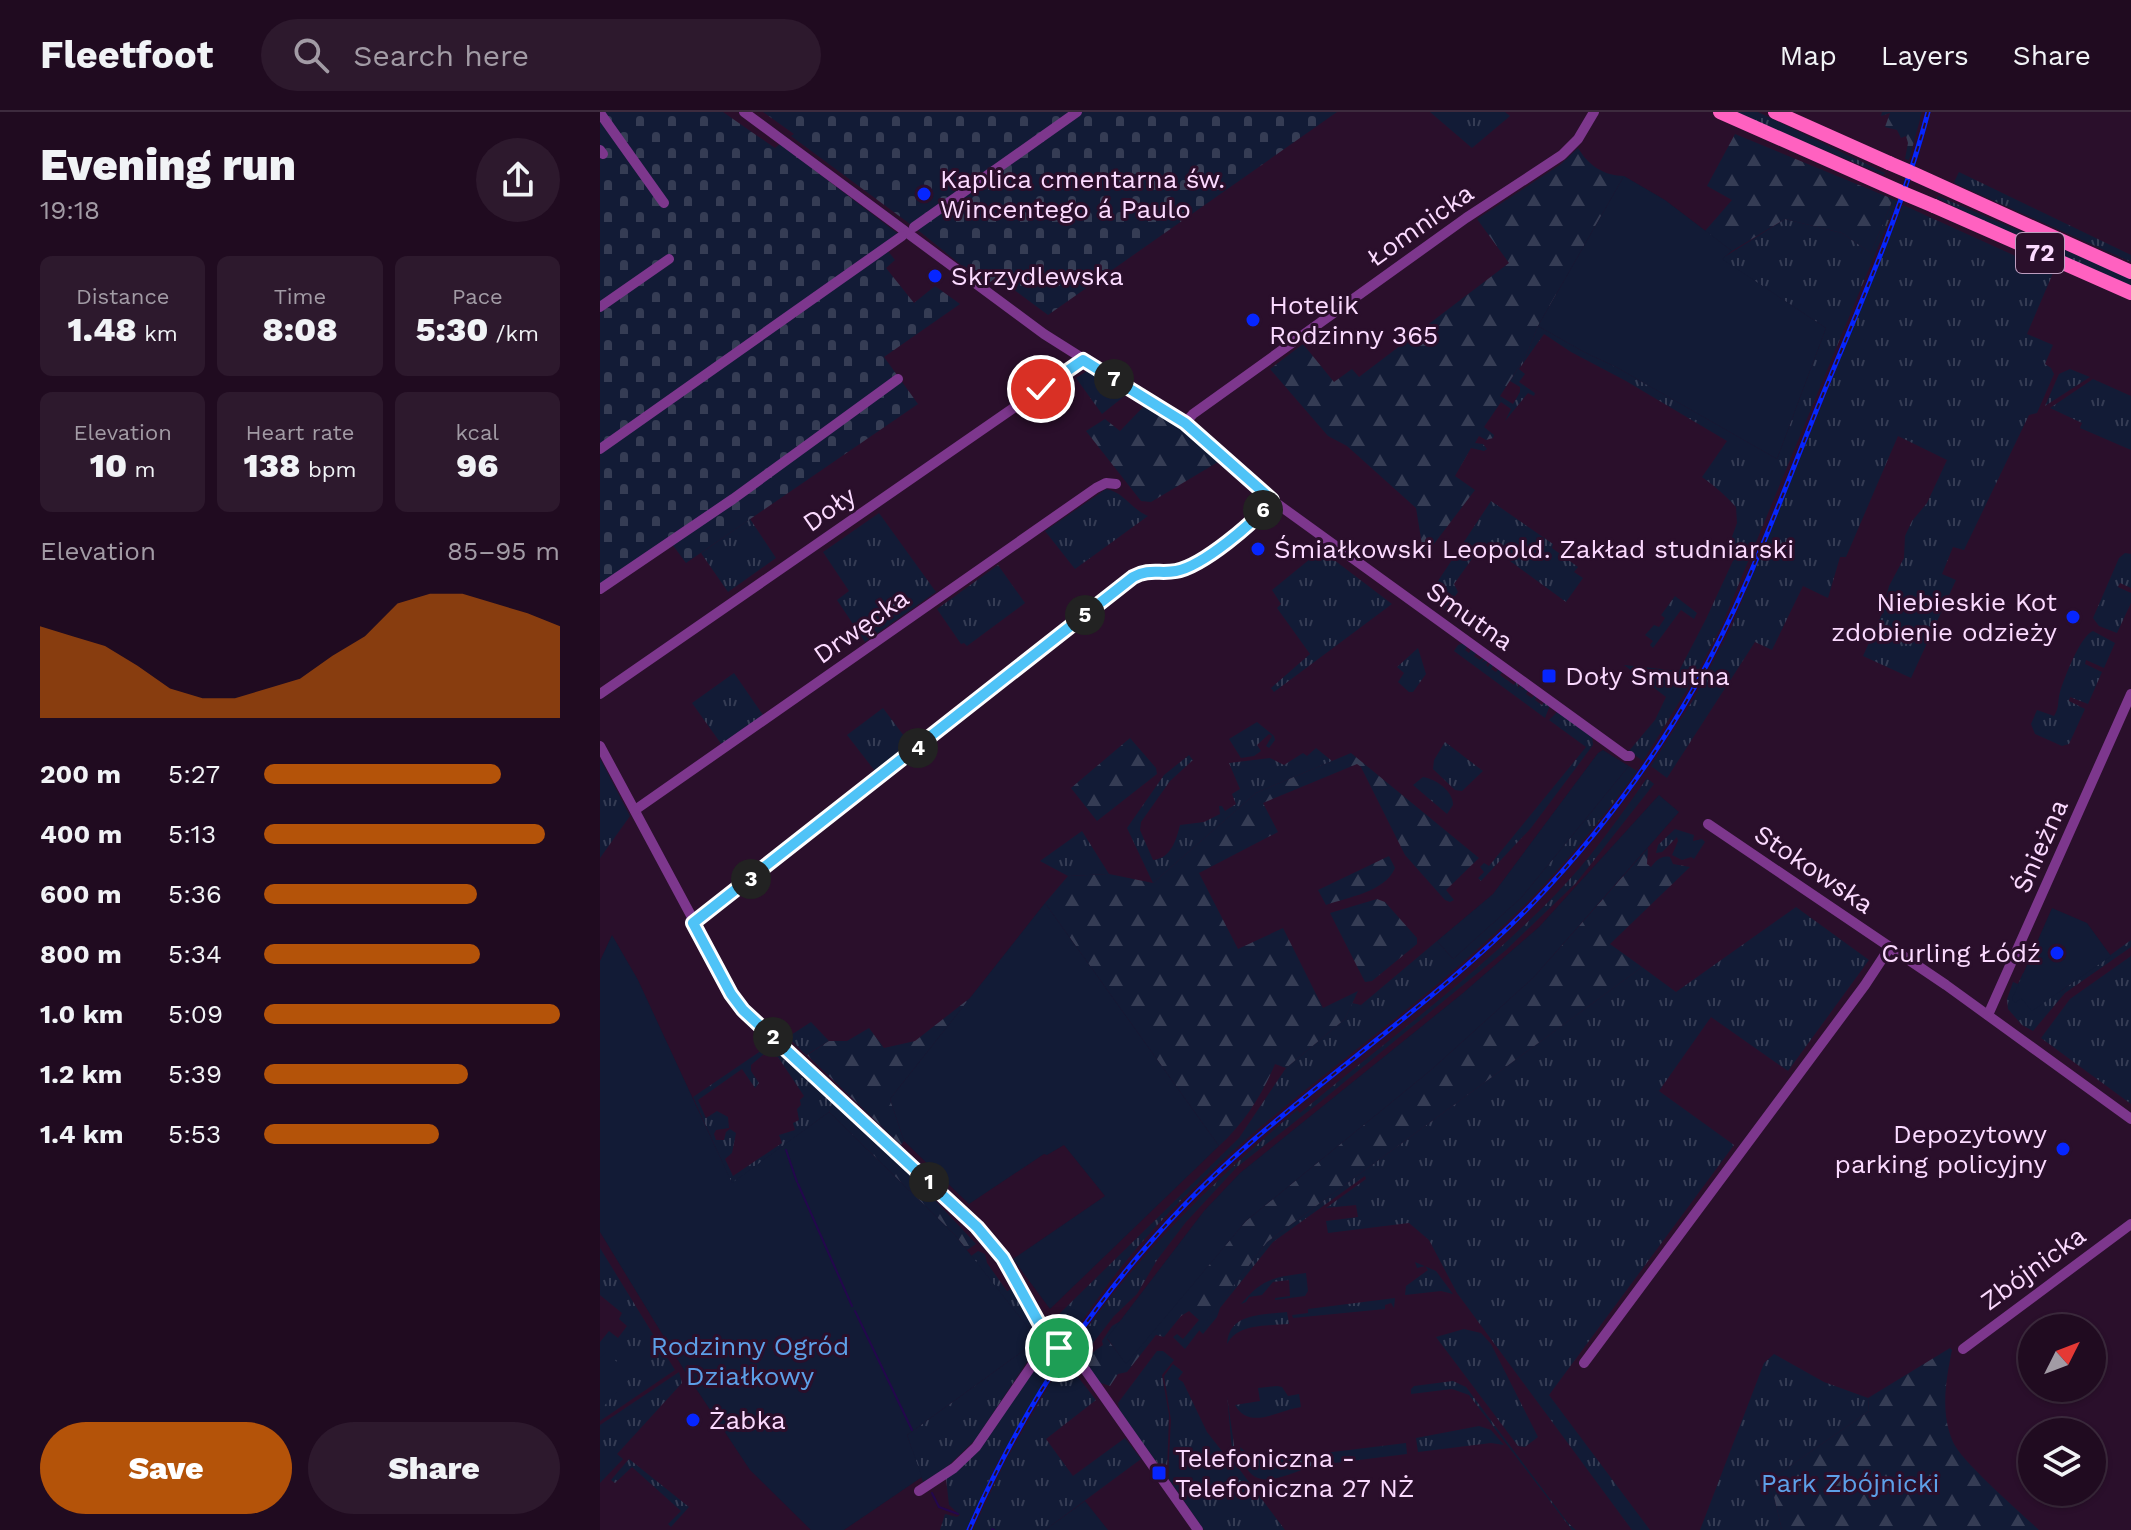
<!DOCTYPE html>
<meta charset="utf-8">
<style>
:root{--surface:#200b20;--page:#2d192d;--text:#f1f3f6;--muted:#a29ba5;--line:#3d2b3e;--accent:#b45309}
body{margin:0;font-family:"Work Sans",sans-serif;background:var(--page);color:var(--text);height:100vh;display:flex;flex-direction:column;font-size:30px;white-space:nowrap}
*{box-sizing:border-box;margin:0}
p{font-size:26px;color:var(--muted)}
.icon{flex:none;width:44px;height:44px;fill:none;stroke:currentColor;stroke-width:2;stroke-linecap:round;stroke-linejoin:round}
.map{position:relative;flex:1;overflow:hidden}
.drawer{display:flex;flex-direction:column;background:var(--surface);width:600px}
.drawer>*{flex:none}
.needle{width:52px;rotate:48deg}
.buttons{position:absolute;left:1418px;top:1202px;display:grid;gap:16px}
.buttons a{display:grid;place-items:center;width:88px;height:88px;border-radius:50%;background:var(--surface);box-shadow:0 2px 6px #0004,0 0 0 2px var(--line);font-size:40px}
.pin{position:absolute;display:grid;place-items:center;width:68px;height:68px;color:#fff;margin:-34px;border:4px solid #fff;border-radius:50%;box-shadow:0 2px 8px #0007}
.km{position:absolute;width:40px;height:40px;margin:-20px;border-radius:50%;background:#222;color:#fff;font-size:22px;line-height:40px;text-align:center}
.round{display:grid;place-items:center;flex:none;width:84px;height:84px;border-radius:42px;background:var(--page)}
.head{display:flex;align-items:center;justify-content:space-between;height:136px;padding:0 40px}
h1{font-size:44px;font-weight:800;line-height:60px}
.stats{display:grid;grid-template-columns:repeat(3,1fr);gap:12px;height:136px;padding:8px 40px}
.stats div{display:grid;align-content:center;border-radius:12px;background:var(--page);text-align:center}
.stats b{font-size:34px;font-weight:800}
.stats small{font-size:22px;font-weight:400}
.stats p{font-size:22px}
.chart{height:224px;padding:16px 40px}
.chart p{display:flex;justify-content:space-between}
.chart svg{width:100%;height:144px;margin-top:8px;fill:var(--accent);opacity:.7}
.primary-button{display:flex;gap:16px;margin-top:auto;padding:16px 40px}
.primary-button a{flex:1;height:92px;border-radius:48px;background:var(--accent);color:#fff;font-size:32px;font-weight:800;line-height:92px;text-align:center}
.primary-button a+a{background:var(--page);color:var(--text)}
ul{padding:0 40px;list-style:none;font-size:26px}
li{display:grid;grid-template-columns:128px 96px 1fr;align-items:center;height:60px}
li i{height:20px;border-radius:10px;background:var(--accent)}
header{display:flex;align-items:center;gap:48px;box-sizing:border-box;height:112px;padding:0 40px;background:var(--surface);border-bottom:2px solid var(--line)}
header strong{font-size:38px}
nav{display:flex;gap:44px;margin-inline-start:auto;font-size:28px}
.search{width:560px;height:72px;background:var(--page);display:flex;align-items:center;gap:20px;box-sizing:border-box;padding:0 28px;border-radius:44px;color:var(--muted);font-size:30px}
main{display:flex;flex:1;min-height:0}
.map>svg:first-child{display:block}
</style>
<header>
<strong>Fleetfoot</strong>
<div class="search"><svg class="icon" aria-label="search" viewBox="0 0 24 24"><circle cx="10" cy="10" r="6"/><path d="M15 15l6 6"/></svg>Search here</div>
<nav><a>Map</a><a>Layers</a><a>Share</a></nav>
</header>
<main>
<section class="drawer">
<div class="head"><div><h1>Evening run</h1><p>19:18</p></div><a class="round"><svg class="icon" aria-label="share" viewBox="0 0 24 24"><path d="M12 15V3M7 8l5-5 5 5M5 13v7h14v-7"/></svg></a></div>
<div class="stats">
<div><p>Distance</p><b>1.48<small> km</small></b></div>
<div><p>Time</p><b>8:08</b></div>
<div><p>Pace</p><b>5:30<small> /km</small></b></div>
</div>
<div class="stats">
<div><p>Elevation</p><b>10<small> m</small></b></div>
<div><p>Heart rate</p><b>138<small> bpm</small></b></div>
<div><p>kcal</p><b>96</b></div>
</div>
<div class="chart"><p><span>Elevation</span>85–95 m</p>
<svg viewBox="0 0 160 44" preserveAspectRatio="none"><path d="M0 44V16L10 19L20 22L30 28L40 35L50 38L60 38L70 35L80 32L90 25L100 19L110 9L120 6L130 6L140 9L150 12L160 16V44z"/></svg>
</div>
<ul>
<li><b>200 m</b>5:27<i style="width:80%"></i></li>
<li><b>400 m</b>5:13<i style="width:95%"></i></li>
<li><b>600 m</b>5:36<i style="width:72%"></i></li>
<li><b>800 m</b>5:34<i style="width:73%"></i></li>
<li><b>1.0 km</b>5:09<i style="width:100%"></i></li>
<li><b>1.2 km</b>5:39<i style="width:69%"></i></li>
<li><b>1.4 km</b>5:53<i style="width:59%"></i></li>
</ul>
<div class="primary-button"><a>Save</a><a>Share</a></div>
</section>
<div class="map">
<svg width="1531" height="1418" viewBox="0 0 1531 1418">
<defs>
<pattern id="grass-tufts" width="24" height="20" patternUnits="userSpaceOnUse" patternTransform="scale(2)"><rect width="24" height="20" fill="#121b36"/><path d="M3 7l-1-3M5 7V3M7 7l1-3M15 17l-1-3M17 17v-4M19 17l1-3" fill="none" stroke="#353c54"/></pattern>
<pattern id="forest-firs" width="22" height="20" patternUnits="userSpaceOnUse" patternTransform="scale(2)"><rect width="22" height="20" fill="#121b36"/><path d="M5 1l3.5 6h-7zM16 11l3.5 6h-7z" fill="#353c54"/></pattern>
<pattern id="cemetery-stones" width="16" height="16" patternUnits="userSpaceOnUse" patternTransform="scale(2)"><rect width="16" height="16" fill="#121b36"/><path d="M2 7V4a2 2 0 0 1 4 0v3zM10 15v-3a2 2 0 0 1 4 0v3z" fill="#353c54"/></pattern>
</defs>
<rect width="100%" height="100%" fill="#2a0f2b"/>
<g fill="url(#grass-tufts)">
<path d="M830 0H905L910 4 872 36Z"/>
<path d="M1132 0H1158L1285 61 1284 63Z"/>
<path d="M1359 60 1531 143V150L1356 72 1354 70Z"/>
<path d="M1338 84 1531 166V176L1417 126 1337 86Z"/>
<path d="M1293 87 1297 89 1121 515 1096 563 1043 649 1029 639 1055 608 1066 585 1024 553 1079 559 1106 507 1138 438 1129 433 1137 411 1136 395C1126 384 1115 374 1102 365L1127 329 1026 269 971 240 944 222 919 257 925 262 919 270 935 281 934 284 928 281 905 309 911 297 901 290 900 284 913 292 920 280V275L910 269 926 244 938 214 984 240 1016 255 1177 347 1226 216 1121 147 1185 107 1242 121 1271 141Z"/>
<path d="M1303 93 1453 161 1427 222 1453 233 1445 252 1451 256 1454 262 1437 301 1429 303 1364 438 1353 435 1342 462 1356 468 1311 566 1263 544 1282 502 1289 474 1304 446 1305 424 1312 409 1327 391 1347 348 1298 324 1246 445H1240L1228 486 1203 474 1172 538 1155 530 1067 666 1051 654 1093 588 1132 514Z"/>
<path d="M1470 257 1490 265 1445 294 1459 262Z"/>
<path d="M487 259 527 282 502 302 476 266Z"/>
<path d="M1493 267 1531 284V338L1480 316 1482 311 1450 296Z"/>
<path d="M506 377C524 380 531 397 548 404L475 457 445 419Z"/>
<path d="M891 389 953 432 952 436 978 455 974 460 983 466 966 490 884 430 854 472 858 480 845 498 831 488 834 475Z"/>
<path d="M279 401 336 480 265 530 237 488 249 479 223 440Z"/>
<path d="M150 407 176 446 128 480 101 441Z"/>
<path d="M721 438 792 492 674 580 671 576 710 542 677 496 681 492 672 478Z"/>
<path d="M1525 441 1531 442V476L1520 471 1518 475 1531 481V491L1517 521 1499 514 1493 506 1519 446Z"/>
<path d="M398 453 425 491 367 534 364 531 361 532 337 497Z"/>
<path d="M1075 484 1097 501 1094 507 1081 498 1053 536 1050 533 1053 529 1045 523 1054 513 1059 515 1065 506 1061 503Z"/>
<path d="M1493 519 1515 531 1504 556 1486 548 1485 552 1502 560 1488 592 1470 585 1469 589 1485 597 1469 632 1462 634 1435 622 1431 612 1437 598 1454 604C1460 595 1457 590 1460 580 1464 566 1481 523 1493 519Z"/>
<path d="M865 531 868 533 865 538 869 541 872 536 877 540 874 544 880 548 883 544 885 546 882 550 889 548 886 553 888 555 891 550 894 552 891 557 896 560 900 556 903 559 900 563 914 573 917 569 918 576 921 572 924 574 921 578 926 575 929 577 926 582 932 586 935 582 937 584 935 588 942 593 945 589 950 593 945 606 854 539 858 533Z"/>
<path d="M818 536 826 562 813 580H809L798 570 804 561 797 555Z"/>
<path d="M134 561 163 603 122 633 92 591Z"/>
<path d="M283 596 310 632 275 659 247 623Z"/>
<path d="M958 599 992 622 993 633 931 716 881 769 878 766 884 760 880 755 884 751 889 754 986 635 949 608Z"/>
<path d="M657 610 674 624 675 628 669 636 666 634 672 624 669 622 657 633 661 639 654 644 641 646 629 627Z"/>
<path d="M845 630 883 659 862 679 855 678 833 657 834 648Z"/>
<path d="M716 636 732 649 656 681 553 771 527 716 564 663 589 643 593 648 570 669 541 710 540 718 553 748C571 746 576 729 580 713L604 710 620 702 619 694H622L625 699 636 692 632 682 640 677 629 651 670 646 684 653 703 641 707 644Z"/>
<path d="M0 646 30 704 0 746Z"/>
<path d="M1029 654 1037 659C994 718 947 774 893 823 816 895 730 955 650 1024 606 1062 563 1104 526 1149 506 1173 488 1201 469 1227L465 1225 461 1228 453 1212V1208L639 1026 686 956 745 907 752 891 761 893 837 829 853 847 921 786Z"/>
<path d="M823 665C836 667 853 679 853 693L847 702 813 673Z"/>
<path d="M1047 666 1054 672 976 771 906 838 720 990 637 1055 586 1110 557 1148 537 1182 514 1204 482 1245 474 1241 479 1234 476 1232C538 1142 614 1068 697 998L700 1001C786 929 878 862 956 782 990 747 1019 706 1047 666Z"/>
<path d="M1075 717 1094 723 1093 729 1102 727 1105 730 1094 747 1091 745 1082 748 1072 743 1078 729 1077 725 1062 740 1056 741 1058 733Z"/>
<path d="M482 719 509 762 468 764 440 749Z"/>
<path d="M1196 795 1269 848 1188 959 1111 905 1059 979 1134 1033 949 1283 1050 1418H1032L857 1181 829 1128 809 1111 728 1121 726 1109 758 1105 756 1093 726 1096 766 1067 765 1064 673 1130 620 1196 617 1205 603 1222 599 1218 667 1130 1042 855 1076 880Z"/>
<path d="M1531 828V835L1465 881 1433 919 1422 913 1408 897 1407 887 1413 870 1418 872 1423 861 1461 879Z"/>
<path d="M1531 844V992L1441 926 1470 887Z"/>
<path d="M211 910 229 929 206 943 188 925Z"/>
<path d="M171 932 170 937 151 953V959L159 971 155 976 142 957 98 988 106 1006 117 999 128 1005 129 1016 116 1018 114 1022 116 1028H124L126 1020 130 1017 136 1021 132 1041 125 1047 133 1064 182 1031 179 1023 195 1018 193 1011 199 1008 197 997 201 993 200 988 204 984 178 945H175L181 938 236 987 229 1000 132 1072 93 985Z"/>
<path d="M0 1136 75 1258 0 1309V1230L9 1219 18 1226 27 1214 19 1207 22 1201 0 1183Z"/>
<path d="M378 1139 385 1142 387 1151 407 1179 414 1176 439 1228V1232L375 1328 347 1355 323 1370 307 1323 438 1228 371 1144Z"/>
<path d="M815 1150 836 1159 853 1182 841 1179 805 1183 806 1174 828 1158 825 1154 817 1156Z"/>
<path d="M706 1161 708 1179 705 1184 675 1188V1186L690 1184 689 1168 673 1170 662 1183 649 1185 646 1190 641 1192C662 1167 674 1165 706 1161Z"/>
<path d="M795 1186 794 1196 791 1191 785 1193V1197L693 1206 692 1203 708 1201V1197Z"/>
<path d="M687 1200 689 1212C668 1214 638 1211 627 1232 629 1200 663 1203 687 1200Z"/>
<path d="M864 1217 881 1221 891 1232 938 1325 925 1335 918 1334 836 1225Z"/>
<path d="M448 1238 459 1243 397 1351 366 1418H340L345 1402 357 1405 360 1403 349 1393 346 1366Z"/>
<path d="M557 1239H563L574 1248 562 1263 569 1303 567 1359 563 1354 561 1356 521 1302 518 1291Z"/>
<path d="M1174 1242 1224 1270 1268 1286 1269 1299 1170 1368 1182 1418H1100L1164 1251Z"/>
<path d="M464 1247 496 1288 446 1327 473 1364 525 1326 541 1347 445 1418H373L405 1350Z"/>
<path d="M573 1252 583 1260 578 1267 583 1270 607 1320 625 1343 632 1337 627 1284 637 1354 685 1418H604L568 1366 571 1308 564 1264Z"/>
<path d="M79 1260 82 1271 17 1342 23 1347 0 1371V1313Z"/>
<path d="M853 1269 866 1275 968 1411 976 1418H972L869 1283 852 1277 811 1282V1277L814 1274Z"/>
<path d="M677 1274 682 1275 688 1284 699 1282 701 1295C679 1298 649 1319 635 1293L660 1289 658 1276Z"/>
<path d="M879 1314 891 1318 904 1333 891 1331 818 1340 816 1326Z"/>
<path d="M806 1331 807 1342 719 1353 714 1344 716 1342Z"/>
<path d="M640 1335C657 1352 684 1342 705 1340L713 1354C681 1364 648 1386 640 1335Z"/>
<path d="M29 1347 89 1395 71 1415 68 1412 81 1399 32 1355 15 1371 11 1368Z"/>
</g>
<g fill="url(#forest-firs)">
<path d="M1282 0H1322L1309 48 1305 47 1308 31 1306 24 1301 26 1297 18 1285 15 1290 1 1281 4Z"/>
<path d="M1135 22 1293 87 1271 141 1242 121 1185 107 1132 139 1105 119 1132 88 1107 74Z"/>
<path d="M978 36C988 53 1004 64 1024 64L938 214 926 244 900 284 901 290 884 315 894 323 893 326 886 328 879 324 875 331 883 332 887 337 884 339 871 336 855 364 875 378 824 445 816 396 747 334 728 324 670 257 703 232 734 270 752 257 759 265 909 151 877 107 961 52Z"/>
<path d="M545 293 588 321 618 350 551 390 541 389 486 319 505 307 520 319Z"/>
<path d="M530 626 556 656 557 662 497 709 471 676Z"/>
<path d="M751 641 879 746 846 778 854 788 850 790 845 788 805 743 761 655 757 652 663 691 678 720 599 761 638 837 683 816 723 896 758 879 745 907 686 956 675 952C662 983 644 1011 619 1034L445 791 468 764 509 762 553 771 656 681Z"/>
<path d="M1048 736 1047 752 1051 755C1056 749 1061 743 1070 745L1073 752 1090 755 1010 832 1042 855 667 1130 585 1237 573 1225 577 1222 583 1227 599 1208 589 1199 581 1204 564 1225 556 1223 527 1260 518 1262 510 1274 498 1270 486 1252 492 1241 503 1233 502 1229 512 1214 522 1208 507 1227 526 1251 646 1109 831 958 933 866Z"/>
<path d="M789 744 795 756C785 780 748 785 726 793L718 778Z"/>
<path d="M777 787 785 790 817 826V832L772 869 765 870 730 801Z"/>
<path d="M370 886 290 987 304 1029 301 1033 207 943 229 929H247L269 916 284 936 315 929Z"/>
<path d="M234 990C286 1033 330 1083 376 1132L367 1138 355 1123 229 1000Z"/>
<path d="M1350 1236 1352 1238C1346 1267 1340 1301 1353 1330 1361 1349 1420 1400 1439 1418H1182L1170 1368 1269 1299 1268 1286Z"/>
</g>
<g fill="url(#cemetery-stones)">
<path d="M0 0H123L175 36 180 32 305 127 288 139 295 148 286 156 314 191 335 174 360 192 284 245 318 292 86 451 72 432 0 481Z"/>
<path d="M163 0H737L448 203 397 165 386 173 314 115 191 24 194 22Z"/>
</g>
<g fill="#121b36">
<path d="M1024 64 1065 88 1132 139 1122 147 1226 216 1177 347 1016 255 984 240 938 214Z"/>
<path d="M1003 638 1029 654 921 786 853 847 837 829 893 782 998 641Z"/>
<path d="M1059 683 1079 700 933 866 831 958 646 1109 526 1252 507 1226 604 1099 640 1061 863 881 939 815Z"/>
<path d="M445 791 619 1034 450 1197 413 1147 505 1084 464 1033 447 1043 444 1042 369 1092 304 1029 290 987Z"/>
<path d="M1452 796 1487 811 1511 844 1432 899 1421 886 1415 891 1412 887Z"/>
<path d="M12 823 38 868 132 1071 229 1000 355 1123 438 1228 307 1323 322 1365 244 1418H211L150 1358 89 1266 0 1120V849Z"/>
<path d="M6 1240 32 1264 0 1298V1246Z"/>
<path d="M485 1389 508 1418H445Z"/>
</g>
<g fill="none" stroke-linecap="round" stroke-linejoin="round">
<g stroke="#23074c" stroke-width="2">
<path d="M186 1038 197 1070"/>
<path d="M198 1072 252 1194"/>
<path d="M255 1199 312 1318"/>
<path d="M332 1381 339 1395 358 1402"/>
<path d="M392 1417 394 1418"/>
</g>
<g stroke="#7d378d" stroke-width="10">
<path d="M144 0 444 222 585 311 672 388 1026 644H1030"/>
<path d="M0 1 64 91"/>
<path d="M0 38 3 42"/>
<path d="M314 115 477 0"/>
<path d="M0 195 69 147"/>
<path d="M585 311 593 302 866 106 962 43 978 27 994 0"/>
<path d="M0 337 302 124"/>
<path d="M0 477 133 387 298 267"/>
<path d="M0 582 483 248"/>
<path d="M0 634 139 893 385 1123 410 1158 446 1223 484 1256 598 1418"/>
<path d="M35 698 496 376 506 371 516 372"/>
<path d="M1108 712 1346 873 1531 1007"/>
<path d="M93 811 533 465C549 456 560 462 576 459 603 454 656 410 672 388"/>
<path d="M1388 903 1531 582"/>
<path d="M1363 1237 1531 1112"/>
<path d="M984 1251 1265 873 1290 835"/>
<path d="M319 1379 354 1356 376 1335 450 1227"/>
</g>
<g stroke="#ff61c0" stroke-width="14">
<path d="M1120 0 1303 81"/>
<path d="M1175 0 1289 51"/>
<path d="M1310 60 1531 160"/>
<path d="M1334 94 1531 181"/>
</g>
<defs>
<path id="rail" d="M369 1418C434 1269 527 1138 650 1031 742 951 845 881 931 793 994 728 1049 655 1094 576 1146 485 1181 385 1221 287 1260 193 1302 99 1328 0"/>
</defs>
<use href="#rail" stroke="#0626ff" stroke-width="5"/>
<use href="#rail" stroke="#2a0f2b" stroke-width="2" stroke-dasharray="6" stroke-linecap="butt"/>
<g stroke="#ff61c0" stroke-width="14">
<path d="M1289 51 1310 60"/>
<path d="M1303 81 1334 94"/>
</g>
</g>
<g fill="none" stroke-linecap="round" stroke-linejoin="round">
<defs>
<path id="route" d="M441 277 483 248 585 311 672 388C655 410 603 454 576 459 560 462 549 456 533 465L93 811 131 882 143 898 377 1115 403 1146 443 1218 459 1236"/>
</defs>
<use href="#route" stroke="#fff" stroke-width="16"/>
<use href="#route" stroke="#4fc3f7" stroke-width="10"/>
</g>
<g fill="#0626ff" stroke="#2a0f2b" stroke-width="3">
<circle cx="324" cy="82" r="8"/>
<circle cx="335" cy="164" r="8"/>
<circle cx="653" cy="208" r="8"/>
<circle cx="658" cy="437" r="8"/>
<circle cx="1473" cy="505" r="8"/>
<rect x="941" y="556" width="16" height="16" rx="4"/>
<circle cx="1457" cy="841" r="8"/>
<circle cx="1463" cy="1037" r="8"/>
<circle cx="93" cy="1308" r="8"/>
<rect x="551" y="1353" width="16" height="16" rx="4"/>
</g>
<g text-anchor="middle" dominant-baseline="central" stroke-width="6" stroke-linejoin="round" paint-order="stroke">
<rect fill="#2a0f2b" stroke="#bc9dbf" stroke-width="2" x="1416" y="121" width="48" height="40" rx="6"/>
<g font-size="24" font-weight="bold" fill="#fbdaff">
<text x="1440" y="141">72</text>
</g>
<g font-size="26" fill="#fbdaff" stroke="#2a0f2b" text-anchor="start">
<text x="340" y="67">Kaplica cmentarna św.<tspan x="340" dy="30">Wincentego á Paulo</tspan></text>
<text x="351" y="164">Skrzydlewska</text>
<text x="669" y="193">Hotelik<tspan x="669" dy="30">Rodzinny 365</tspan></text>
<text x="674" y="437">Śmiałkowski Leopold. Zakład studniarski</text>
<text x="1457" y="490" text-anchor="end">Niebieskie Kot<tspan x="1457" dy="30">zdobienie odzieży</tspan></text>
<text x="965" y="564">Doły Smutna</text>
<text x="1441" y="841" text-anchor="end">Curling Łódź</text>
<text x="1447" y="1022" text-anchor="end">Depozytowy<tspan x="1447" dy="30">parking policyjny</tspan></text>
<text x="109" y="1308">Żabka</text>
<text x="575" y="1346">Telefoniczna -<tspan x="575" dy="30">Telefoniczna 27 NŻ</tspan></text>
</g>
<g font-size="26" fill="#fbdaff" stroke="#2a0f2b">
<text transform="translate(820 113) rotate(-35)">Łomnicka</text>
<text transform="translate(229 397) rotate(-35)">Doły</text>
<text transform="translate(870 504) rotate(35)">Smutna</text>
<text transform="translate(261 514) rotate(-35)">Drwęcka</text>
<text transform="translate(1440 734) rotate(-66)">Śnieżna</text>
<text transform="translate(1214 757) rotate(34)">Stokowska</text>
<text transform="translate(1433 1156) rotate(-36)">Zbójnicka</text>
</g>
<g font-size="26" fill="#5da0e8" stroke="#2a0f2b">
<text x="150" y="1234">Rodzinny Ogród<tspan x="150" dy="30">Działkowy</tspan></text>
<text x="1250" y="1371">Park Zbójnicki</text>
</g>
</g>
</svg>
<div class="buttons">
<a><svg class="needle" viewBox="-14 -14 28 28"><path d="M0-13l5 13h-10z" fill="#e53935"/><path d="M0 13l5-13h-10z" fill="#a29ba5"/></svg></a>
<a><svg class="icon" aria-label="layers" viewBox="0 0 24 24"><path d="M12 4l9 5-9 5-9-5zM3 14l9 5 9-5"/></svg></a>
</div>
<div class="pin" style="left:459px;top:1236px;background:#1e9e55"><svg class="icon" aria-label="arrive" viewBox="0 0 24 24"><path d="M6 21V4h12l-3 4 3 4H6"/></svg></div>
<div class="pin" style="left:441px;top:277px;background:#d93025"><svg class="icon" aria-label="check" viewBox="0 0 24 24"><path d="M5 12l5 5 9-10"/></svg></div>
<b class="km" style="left:329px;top:1070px">1</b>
<b class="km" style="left:173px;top:925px">2</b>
<b class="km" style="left:151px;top:767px">3</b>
<b class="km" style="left:318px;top:636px">4</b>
<b class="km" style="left:485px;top:503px">5</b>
<b class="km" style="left:663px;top:398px">6</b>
<b class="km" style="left:514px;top:267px">7</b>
</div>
</main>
